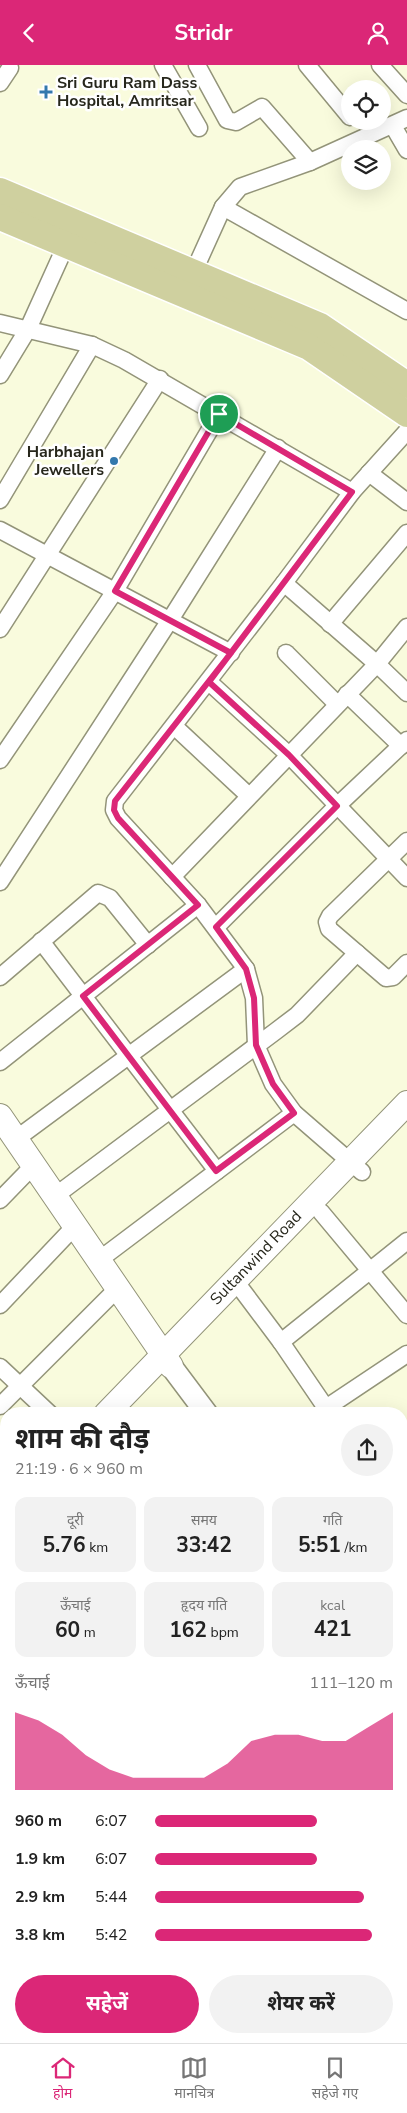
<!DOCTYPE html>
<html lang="hi">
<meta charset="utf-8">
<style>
:root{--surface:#fff;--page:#f2f2f2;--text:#222;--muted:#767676;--line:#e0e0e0;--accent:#db2777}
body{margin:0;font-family:"Nunito Sans","Noto Sans Devanagari",sans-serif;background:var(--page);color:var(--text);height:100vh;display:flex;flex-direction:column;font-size:19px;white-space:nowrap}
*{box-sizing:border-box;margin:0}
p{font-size:16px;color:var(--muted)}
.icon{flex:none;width:28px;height:28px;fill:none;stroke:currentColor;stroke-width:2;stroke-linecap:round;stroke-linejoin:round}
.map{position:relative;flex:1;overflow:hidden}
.details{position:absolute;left:0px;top:1342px;width:408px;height:636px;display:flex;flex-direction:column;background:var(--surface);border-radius:20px 20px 0 0;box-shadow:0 5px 20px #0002}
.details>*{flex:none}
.fabs{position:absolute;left:341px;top:15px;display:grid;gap:10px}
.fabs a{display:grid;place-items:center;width:50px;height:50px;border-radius:50%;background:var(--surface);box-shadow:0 5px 20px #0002;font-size:25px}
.pin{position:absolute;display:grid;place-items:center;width:42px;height:42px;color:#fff;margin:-21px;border:2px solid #fff;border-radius:50%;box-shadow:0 1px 5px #0007}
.round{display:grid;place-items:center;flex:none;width:52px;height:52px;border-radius:26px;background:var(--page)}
.head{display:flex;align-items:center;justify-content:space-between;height:85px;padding:0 15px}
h1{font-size:28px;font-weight:700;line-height:38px}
.stats{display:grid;grid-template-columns:repeat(3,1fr);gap:8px;height:85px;padding:5px 15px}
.stats div{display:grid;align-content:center;border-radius:12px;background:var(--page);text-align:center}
.stats b{font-size:21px;font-weight:700}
.stats small{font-size:14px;font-weight:400}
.stats p{font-size:14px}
.chart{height:140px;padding:10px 15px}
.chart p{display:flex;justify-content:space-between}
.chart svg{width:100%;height:90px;margin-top:5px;fill:var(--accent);opacity:.7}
.cta{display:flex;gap:10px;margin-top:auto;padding:10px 15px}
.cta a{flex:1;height:58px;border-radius:30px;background:var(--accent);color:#fff;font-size:20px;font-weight:700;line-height:58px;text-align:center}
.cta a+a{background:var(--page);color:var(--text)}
ul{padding:0 15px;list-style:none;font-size:16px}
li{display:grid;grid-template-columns:80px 60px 1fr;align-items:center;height:38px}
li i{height:12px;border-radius:6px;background:var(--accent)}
header{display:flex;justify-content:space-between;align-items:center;height:65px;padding:0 15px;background:var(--accent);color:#fff;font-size:22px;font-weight:700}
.tabs{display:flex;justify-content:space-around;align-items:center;height:70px;border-top:1px solid var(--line);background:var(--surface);font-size:14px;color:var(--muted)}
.tabs a{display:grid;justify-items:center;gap:2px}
.tabs .on{color:var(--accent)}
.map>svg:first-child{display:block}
</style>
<header><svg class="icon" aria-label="back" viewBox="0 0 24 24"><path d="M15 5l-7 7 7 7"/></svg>Stridr<svg class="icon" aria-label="person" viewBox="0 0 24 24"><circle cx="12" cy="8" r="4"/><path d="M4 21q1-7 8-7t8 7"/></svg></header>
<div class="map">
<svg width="407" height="1978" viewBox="0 0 407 1978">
<rect width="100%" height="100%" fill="#f9fbdd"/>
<g fill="#d3d594">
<path d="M401 1895 407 1903V1964L401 1968Z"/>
<path d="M328 1973H394L386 1978H332Z"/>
</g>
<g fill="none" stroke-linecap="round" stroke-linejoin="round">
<defs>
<g id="minor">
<path d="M163 0 199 63"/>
<path d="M197 0 227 55 236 57 262 42 310 97"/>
<path d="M307 0 350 52"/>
<path d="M380 0 407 30"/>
<path d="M0 18 10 3"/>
<path d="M393 61 407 85"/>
<path d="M223 142 407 246"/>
<path d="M190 215 223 142 240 122 310 97 407 53"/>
<path d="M0 258 92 280 124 295 352 427"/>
<path d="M0 310 28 264 66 180"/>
<path d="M369 408 407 437"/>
<path d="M0 435 92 280"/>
<path d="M0 465 231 588"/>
<path d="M284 518 377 599 407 628"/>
<path d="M330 559 407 468"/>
<path d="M0 564 160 314"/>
<path d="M286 588 337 639"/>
<path d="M209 617 289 690 407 813"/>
<path d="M347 629 401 681"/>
<path d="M174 661 248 730"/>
<path d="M0 695 115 526 219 349"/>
<path d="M407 776 330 851 327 857 329 864 386 913 393 912 407 898"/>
<path d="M172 812 377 599 407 562"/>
<path d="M0 817 170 555 278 383"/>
<path d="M216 862 337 741 407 675"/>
<path d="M41 876 217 1106"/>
<path d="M0 912 98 828 110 833 148 880"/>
<path d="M0 997 198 840"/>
<path d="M16 1074 246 904"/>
<path d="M362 1107 294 1048 273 1019 256 980 254 933 246 904 198 840 118 753 114 745 115 736 284 518 352 427 407 366"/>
<path d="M55 1131 276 966 297 950 357 888"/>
<path d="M0 1135 33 1101"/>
<path d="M321 1147 407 1250"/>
<path d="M99 1195 294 1048"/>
<path d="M242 1225 281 1277 326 1343"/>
<path d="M0 1240 75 1161"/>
<path d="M281 1277 407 1176"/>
<path d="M0 1302 50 1349"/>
<path d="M0 1341 118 1223"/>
<path d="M330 1349 326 1343 407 1289"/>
<path d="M401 1372 407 1368"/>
<path d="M401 1452 407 1461"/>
<path d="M0 1572 6 1578"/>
<path d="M0 1608 6 1601"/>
<path d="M401 1719 407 1716"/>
<path d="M0 1729 6 1722"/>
<path d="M0 1794 6 1800"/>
<path d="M401 1878 407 1886"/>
<path d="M0 1904 6 1910"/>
<path d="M0 1969 6 1965"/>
<path d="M176 1972 180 1978"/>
<path d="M293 1972 297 1978"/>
<path d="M401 1978 407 1974"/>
</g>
<g id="tertiary">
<path d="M171 1301 207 1349"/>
<path d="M401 1623 407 1631"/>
<path d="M401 1807 407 1803"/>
<path d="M115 1978 124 1972"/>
</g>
<g id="secondary">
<path d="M0 1051 171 1301"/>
<path d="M106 1349 407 1038"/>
<path d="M0 1463 6 1456"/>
<path d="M0 1484 6 1478"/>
</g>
<g id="primary">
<path d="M0 126 320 261 407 320"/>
<path d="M0 152 309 282 407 349"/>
</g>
</defs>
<use href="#minor" stroke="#939479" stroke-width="19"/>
<use href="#tertiary" stroke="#939479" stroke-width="24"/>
<use href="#secondary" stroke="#939479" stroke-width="26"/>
<use href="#primary" stroke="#fff" stroke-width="29"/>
<use href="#minor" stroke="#fff" stroke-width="16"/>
<use href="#tertiary" stroke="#fff" stroke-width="21"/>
<use href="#secondary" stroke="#fff" stroke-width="24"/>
<use href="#primary" stroke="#cfd09f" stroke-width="26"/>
</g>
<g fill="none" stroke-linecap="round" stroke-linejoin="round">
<defs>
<path id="route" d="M219 349 115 526 231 588 115 736 114 745 118 753 198 840 83 931 216 1106 294 1048 273 1019 256 980 254 933 246 904 216 862 337 741 289 690 209 617 352 427 219 349"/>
</defs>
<use href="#route" stroke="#fff" stroke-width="10"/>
<use href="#route" stroke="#db2777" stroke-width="6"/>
</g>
<g fill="#3378ad" stroke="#fff" stroke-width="2">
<path d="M43.5 19.5h5v5h5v5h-5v5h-5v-5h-5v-5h5z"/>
<circle cx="114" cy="396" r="5"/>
</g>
<g text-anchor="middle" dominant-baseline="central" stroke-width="5" stroke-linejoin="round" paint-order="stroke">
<g font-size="16" font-weight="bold" fill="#27271c" stroke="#fff" text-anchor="start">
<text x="57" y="18">Sri Guru Ram Dass<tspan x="57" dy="18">Hospital, Amritsar</tspan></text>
<text x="104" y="387" text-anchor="end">Harbhajan<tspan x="104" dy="18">Jewellers</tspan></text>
</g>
<g font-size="16" fill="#27271c" stroke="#fff">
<text transform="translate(256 1193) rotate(-46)">Sultanwind Road</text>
</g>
</g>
</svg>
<div class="fabs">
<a><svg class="icon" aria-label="locate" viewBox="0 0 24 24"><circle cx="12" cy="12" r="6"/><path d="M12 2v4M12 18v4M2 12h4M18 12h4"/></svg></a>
<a><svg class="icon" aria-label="layers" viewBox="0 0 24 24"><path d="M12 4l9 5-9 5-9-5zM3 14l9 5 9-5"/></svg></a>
</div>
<div class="pin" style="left:219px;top:349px;background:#1e9e55"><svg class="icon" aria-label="arrive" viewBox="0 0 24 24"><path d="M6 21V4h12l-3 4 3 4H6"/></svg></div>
<section class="details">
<div class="head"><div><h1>शाम की दौड़</h1><p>21:19 · 6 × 960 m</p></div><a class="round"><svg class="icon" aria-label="share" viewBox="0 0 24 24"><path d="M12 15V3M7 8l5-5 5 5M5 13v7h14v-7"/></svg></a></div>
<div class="stats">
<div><p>दूरी</p><b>5.76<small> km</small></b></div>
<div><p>समय</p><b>33:42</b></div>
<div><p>गति</p><b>5:51<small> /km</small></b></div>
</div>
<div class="stats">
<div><p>ऊँचाई</p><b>60<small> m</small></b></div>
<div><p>हृदय गति</p><b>162<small> bpm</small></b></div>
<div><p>kcal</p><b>421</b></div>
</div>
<div class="chart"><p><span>ऊँचाई</span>111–120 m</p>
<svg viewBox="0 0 160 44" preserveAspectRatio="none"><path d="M0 44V6L10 10L20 17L30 27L40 34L50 38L60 38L70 38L80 38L90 31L100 20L110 17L120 17L130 20L140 20L150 13L160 6V44z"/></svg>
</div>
<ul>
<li><b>960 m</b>6:07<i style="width:68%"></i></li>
<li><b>1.9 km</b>6:07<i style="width:68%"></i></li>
<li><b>2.9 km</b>5:44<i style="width:88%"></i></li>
<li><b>3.8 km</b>5:42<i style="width:91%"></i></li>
</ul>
<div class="cta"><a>सहेजें</a><a>शेयर करें</a></div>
</section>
</div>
<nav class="tabs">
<a class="on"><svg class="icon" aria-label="home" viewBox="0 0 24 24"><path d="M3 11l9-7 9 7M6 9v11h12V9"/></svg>होम</a>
<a><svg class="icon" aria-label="map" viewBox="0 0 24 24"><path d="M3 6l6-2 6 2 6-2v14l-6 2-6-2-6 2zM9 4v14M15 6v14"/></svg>मानचित्र</a>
<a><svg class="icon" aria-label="saved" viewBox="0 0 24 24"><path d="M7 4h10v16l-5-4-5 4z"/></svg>सहेजे गए</a>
</nav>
